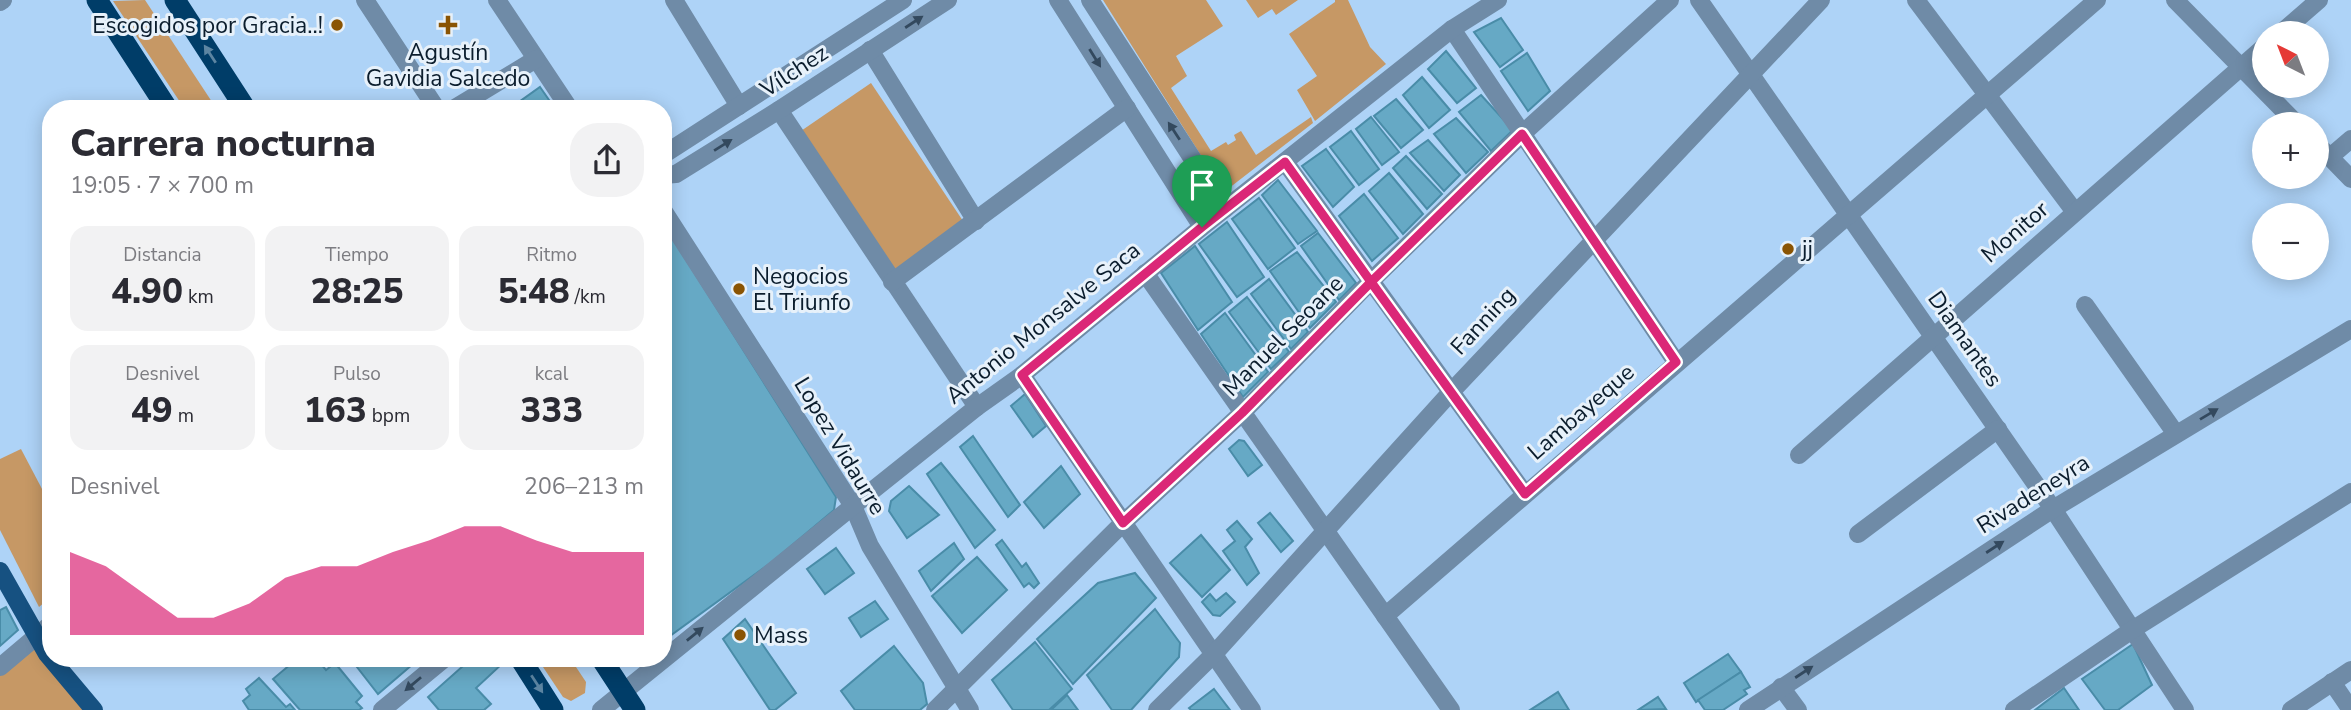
<!DOCTYPE html>
<html lang="es">
<meta charset="utf-8">
<style>
:root{--surface:#fff;--page:#f2f2f3;--text:#2b2b33;--muted:#7c7c81;--accent:#db2777}
body{margin:0;font-family:"Nunito Sans",sans-serif;background:var(--page);color:var(--text);height:100vh;display:flex;flex-direction:column;font-size:26px;white-space:nowrap}
*{box-sizing:border-box;margin:0}
p{font-size:23px;color:var(--muted)}
.icon{flex:none;width:38px;height:38px;fill:none;stroke:currentColor;stroke-width:2;stroke-linecap:round;stroke-linejoin:round}
.map{position:relative;flex:1;overflow:hidden}
.details{position:absolute;left:42px;top:100px;width:630px;height:567px;display:flex;flex-direction:column;background:var(--surface);border-radius:28px;box-shadow:0 4px 18px #0003}
.details>*{flex:none}
.needle{width:46px;rotate:318deg}
.tools{position:absolute;left:2252px;top:21px;display:grid;gap:14px}
.tools a{display:grid;place-items:center;width:77px;height:77px;border-radius:50%;background:var(--surface);box-shadow:0 4px 18px #0003;font-size:35px}
.pin{position:absolute;display:grid;place-items:center;width:60px;height:60px;color:#fff;margin:-72px -30px;border-radius:50% 50% 50% 0;rotate:-45deg;box-shadow:0 0 7px #0007}
.pin .icon{rotate:45deg}
.round{display:grid;place-items:center;flex:none;width:74px;height:74px;border-radius:28px;background:var(--page)}
.overview{display:flex;align-items:center;justify-content:space-between;height:119px;padding:0 28px}
h1{font-size:38px;font-weight:800;line-height:52px}
.metrics{display:grid;grid-template-columns:repeat(3,1fr);gap:10px;height:119px;padding:7px 28px}
.metrics div{display:grid;align-content:center;border-radius:18px;background:var(--page);text-align:center}
.metrics b{font-size:35px;font-weight:800}
.metrics small{font-size:19px;font-weight:400}
.metrics p{font-size:19px}
.chart{height:196px;padding:14px 28px}
.chart p{display:flex;justify-content:space-between}
.chart svg{width:100%;height:126px;margin-top:7px;fill:var(--accent);opacity:.7}
.map>svg:first-child{display:block}
</style>
<div class="map">
<svg width="2351" height="710" viewBox="0 0 2351 710">
<rect width="100%" height="100%" fill="#aed3f7"/>
<g fill="#c69865">
<path d="M145 0 216 108H184L113 1Z"/>
<path d="M1103 0H1206L1223 26 1176 56 1187 76 1171 88 1211 151 1226 142 1228 145 1236 140 1234 135 1241 131 1256 155 1311 117 1313 123 1224 192Z"/>
<path d="M1246 0H1298L1276 15 1272 9 1258 18Z"/>
<path d="M1335 0H1348L1370 47 1386 64 1315 121 1297 90 1317 76 1289 34 1335 2Z"/>
<path d="M871 83 963 221 890 275 798 133Z"/>
<path d="M21 449 51 506V597L39 607 0 530V459Z"/>
<path d="M36 637 94 710H0V667Z"/>
<path d="M537 658H570L586 682 585 693 571 701 563 697Z"/>
</g>
<g fill="#66a9c5" stroke="#498ca8" stroke-width="2">
<path d="M1501 18 1523 50 1500 67 1474 32Z"/>
<path d="M1446 51 1476 88 1457 103 1428 69Z"/>
<path d="M1527 53 1550 91 1528 111 1501 71Z"/>
<path d="M1422 77 1450 110 1429 128 1403 95Z"/>
<path d="M540 87 549 100 537 108H513L512 107Z"/>
<path d="M1481 95 1513 130 1491 151 1459 112Z"/>
<path d="M1396 99 1423 130 1401 148 1374 116Z"/>
<path d="M1371 117 1399 152 1382 165 1356 129Z"/>
<path d="M1456 118 1488 152 1466 173 1434 134Z"/>
<path d="M1351 131 1379 169 1359 185 1330 147Z"/>
<path d="M1428 140 1460 175 1444 191 1410 153Z"/>
<path d="M1326 149 1354 187 1333 207 1302 166Z"/>
<path d="M1406 156 1442 194 1427 209 1393 168Z"/>
<path d="M1389 173 1423 214 1403 234 1369 191Z"/>
<path d="M1278 180 1317 231 1298 244 1262 195Z"/>
<path d="M1364 194 1398 238 1372 261 1339 216Z"/>
<path d="M1259 198 1295 248 1268 269 1232 219Z"/>
<path d="M1227 222 1264 277 1237 297 1199 244Z"/>
<path d="M663 223 836 497 834 510 772 562 663 641Z"/>
<path d="M1318 233 1356 283 1339 300 1301 246Z"/>
<path d="M1195 246 1232 302 1198 330 1161 273Z"/>
<path d="M1297 252 1336 302 1310 328 1270 271Z"/>
<path d="M1269 279 1308 332 1291 349 1251 294Z"/>
<path d="M1247 297 1289 352 1271 369 1229 312Z"/>
<path d="M1225 313 1268 372 1243 397 1201 334Z"/>
<path d="M1025 394 1046 426 1033 437 1011 406Z"/>
<path d="M973 436 1020 505 1008 517 960 447Z"/>
<path d="M1239 440 1244 441 1262 465 1248 476 1229 449Z"/>
<path d="M941 463 995 530 975 548 927 474Z"/>
<path d="M1061 466 1080 494 1044 528 1024 502Z"/>
<path d="M909 486 939 515 907 538 889 511 891 501Z"/>
<path d="M1270 513 1293 541 1281 552 1258 523Z"/>
<path d="M1237 521 1252 539 1245 547 1259 573 1247 585 1223 551 1235 541 1227 530Z"/>
<path d="M1201 535 1230 570 1202 597 1170 563Z"/>
<path d="M1002 540 1022 567 1026 563 1039 583 1034 588 1029 583 1024 587 996 545Z"/>
<path d="M954 543 964 559 931 591 919 571Z"/>
<path d="M836 548 854 573 825 594 807 569Z"/>
<path d="M977 557 1007 590 962 633 932 596Z"/>
<path d="M1135 573 1156 598 1073 684 1037 639 1098 583Z"/>
<path d="M1226 593 1235 602 1220 616 1213 615 1202 602 1210 594 1216 601Z"/>
<path d="M875 601 888 619 861 637 849 618Z"/>
<path d="M6 607 18 630 0 646V610Z"/>
<path d="M1155 609 1180 643 1179 657 1131 710H1112L1087 675Z"/>
<path d="M745 619 796 693 775 710H770L723 639Z"/>
<path d="M1035 642 1072 689 1049 710H1013L992 680Z"/>
<path d="M2133 644 2152 685 2118 710H2105L2082 679Z"/>
<path d="M894 646 923 683 927 704 920 710H855L841 691Z"/>
<path d="M1728 654 1741 672 1696 702 1684 683Z"/>
<path d="M298 658H316L326 670 335 663 362 696 356 702 362 708 359 710H300L273 679Z"/>
<path d="M350 658H420L378 694Z"/>
<path d="M472 658H499L503 663 476 688 491 704 484 710H439L428 697Z"/>
<path d="M1741 672 1750 687 1744 690 1747 694 1723 710H1705L1698 700Z"/>
<path d="M259 678 286 707 290 704 295 710H249L243 701 250 695 246 689Z"/>
<path d="M2064 688 2079 710H2035Z"/>
<path d="M1214 689 1230 710H1191L1189 708Z"/>
<path d="M1558 692 1569 710H1530Z"/>
<path d="M1067 695 1078 710H1051Z"/>
<path d="M1658 697 1666 709 1638 710Z"/>
</g>
<g fill="none" stroke-linecap="round" stroke-linejoin="round">
<g stroke="#6f8ba7" stroke-width="18">
<path d="M365 0 436 108"/>
<path d="M497 0 569 108"/>
<path d="M674 0 739 106"/>
<path d="M1058 0 1202 227"/>
<path d="M1090 0 1225 209"/>
<path d="M1699 0 2053 509 2185 710"/>
<path d="M1916 0 2075 212"/>
<path d="M2175 0 2297 124"/>
<path d="M0 2 3 0"/>
<path d="M1452 29 1676 362"/>
<path d="M2281 33 2319 0"/>
<path d="M870 50 976 221"/>
<path d="M455 108 536 59"/>
<path d="M779 110 977 407"/>
<path d="M2317 144 2351 179"/>
<path d="M663 155 903 0"/>
<path d="M2330 157 2351 139"/>
<path d="M1285 162 1525 494"/>
<path d="M663 175 676 174 779 110 948 0"/>
<path d="M663 210 853 506 870 546 970 710"/>
<path d="M1145 273 1451 710"/>
<path d="M892 282 1127 108"/>
<path d="M2085 305 2176 434"/>
<path d="M1022 375 1252 710"/>
<path d="M1799 455 2264 47"/>
<path d="M1858 534 1998 429"/>
<path d="M1385 616 2097 0"/>
<path d="M0 667 51 624"/>
<path d="M2332 682 2351 710"/>
<path d="M1781 687 1798 710"/>
<path d="M382 710 445 658"/>
<path d="M601 710 853 506 977 407 1022 375 1202 227 1452 29 1498 0"/>
<path d="M935 710 1123 523 1242 413 1371 281 1522 134 1670 0"/>
<path d="M1157 710 1214 654 1451 392 1821 0"/>
<path d="M1748 710 2053 509 2351 329"/>
<path d="M2014 710 2132 630 2351 492"/>
<path d="M2291 710 2351 670"/>
</g>
<path stroke="#165181" stroke-width="18" d="M0 571 47 654 94 710"/>
<g stroke="#003d68" stroke-width="21">
<path d="M97 0 167 108"/>
<path d="M175 0 245 108"/>
<path d="M520 658 553 710"/>
<path d="M601 658 635 710"/>
</g>
</g>
<defs><path id="oneway-solid" d="M-6-.8H1V-3.2L6.5 0L1 3.2V.8H-6Z" transform="scale(1.75)"/></defs>
<g fill="#33495e">
<use href="#oneway-solid" transform="translate(914 22) rotate(-33)"/>
<use href="#oneway-solid" transform="translate(1095 58) rotate(58)"/>
<use href="#oneway-solid" transform="translate(1174 131) rotate(-123)"/>
<use href="#oneway-solid" transform="translate(723 145) rotate(-32)"/>
<use href="#oneway-solid" transform="translate(2209 414) rotate(-31)"/>
<use href="#oneway-solid" transform="translate(1995 547) rotate(-33)"/>
<use href="#oneway-solid" transform="translate(695 634) rotate(-39)"/>
<use href="#oneway-solid" transform="translate(1804 672) rotate(-33)"/>
<use href="#oneway-solid" transform="translate(413 684) rotate(140)"/>
</g>
<g fill="#5c85a2">
<use href="#oneway-solid" transform="translate(210 54) rotate(-123)"/>
<use href="#oneway-solid" transform="translate(537 684) rotate(57)"/>
</g>
<g fill="none" stroke-linecap="round" stroke-linejoin="round">
<defs>
<path id="route" d="M1202 227 1022 375 1123 523 1242 413 1371 282 1525 494 1676 362 1522 134 1371 282 1285 162 1202 227"/>
</defs>
<use href="#route" stroke="#fff" stroke-width="14"/>
<use href="#route" stroke="#db2777" stroke-width="9"/>
</g>
<g fill="#8a5403" stroke="#e7f1fa" stroke-width="2.5">
<circle cx="337" cy="25" r="7"/>
<path d="M444.5 14.5h7v7h7v7h-7v7h-7v-7h-7v-7h7z"/>
<circle cx="1788" cy="249" r="7"/>
<circle cx="739" cy="289" r="7"/>
<circle cx="740" cy="635" r="7"/>
</g>
<g text-anchor="middle" dominant-baseline="central" stroke-width="6" stroke-linejoin="round" paint-order="stroke">
<g font-size="23" fill="#0b1d2d" stroke="#e7f1fa" text-anchor="start">
<text x="323" y="25" text-anchor="end">Escogidos por Gracia..!</text>
<text x="448" y="52" text-anchor="middle">Agustín<tspan x="448" dy="26">Gavidia Salcedo</tspan></text>
<text x="1802" y="249">jj</text>
<text x="753" y="276">Negocios<tspan x="753" dy="26">El Triunfo</tspan></text>
<text x="754" y="635">Mass</text>
</g>
<g font-size="23" fill="#0b1d2d" stroke="#e7f1fa">
<text transform="translate(794 71) rotate(-33)">Vílchez</text>
<text transform="translate(2015 232) rotate(-41)">Monitor</text>
<text transform="translate(1483 321) rotate(-47)">Fanning</text>
<text transform="translate(1043 323) rotate(-39)">Antonio Monsalve Saca</text>
<text transform="translate(1283 336) rotate(-45)">Manuel Seoane</text>
<text transform="translate(1965 339) rotate(55)">Diamantes</text>
<text transform="translate(1581 412) rotate(-41)">Lambayeque</text>
<text transform="translate(840 446) rotate(59)">Lopez Vidaurre</text>
<text transform="translate(2033 494) rotate(-32)">Rivadeneyra</text>
</g>
</g>
</svg>
<div class="tools">
<a><svg class="needle" viewBox="-14 -14 28 28"><path d="M0-13l5 13h-10z" fill="#e53935"/><path d="M0 13l5-13h-10z" fill="#7c7c81"/></svg></a>
<a>+</a>
<a>−</a>
</div>
<div class="pin" style="left:1202px;top:227px;background:#1e9e55"><svg class="icon" aria-label="arrive" viewBox="0 0 24 24"><path d="M6 21V4h12l-3 4 3 4H6"/></svg></div>
<section class="details">
<div class="overview"><div><h1>Carrera nocturna</h1><p>19:05 · 7 × 700 m</p></div><a class="round"><svg class="icon" aria-label="share" viewBox="0 0 24 24"><path d="M12 15V3M7 8l5-5 5 5M5 13v7h14v-7"/></svg></a></div>
<div class="metrics">
<div><p>Distancia</p><b>4.90<small> km</small></b></div>
<div><p>Tiempo</p><b>28:25</b></div>
<div><p>Ritmo</p><b>5:48<small> /km</small></b></div>
</div>
<div class="metrics">
<div><p>Desnivel</p><b>49<small> m</small></b></div>
<div><p>Pulso</p><b>163<small> bpm</small></b></div>
<div><p>kcal</p><b>333</b></div>
</div>
<div class="chart"><p><span>Desnivel</span>206–213 m</p>
<svg viewBox="0 0 160 44" preserveAspectRatio="none"><path d="M0 44V15L10 20L20 29L30 38L40 38L50 33L60 24L70 20L80 20L90 15L100 11L110 6L120 6L130 11L140 15L150 15L160 15V44z"/></svg>
</div>
</section>
</div>
